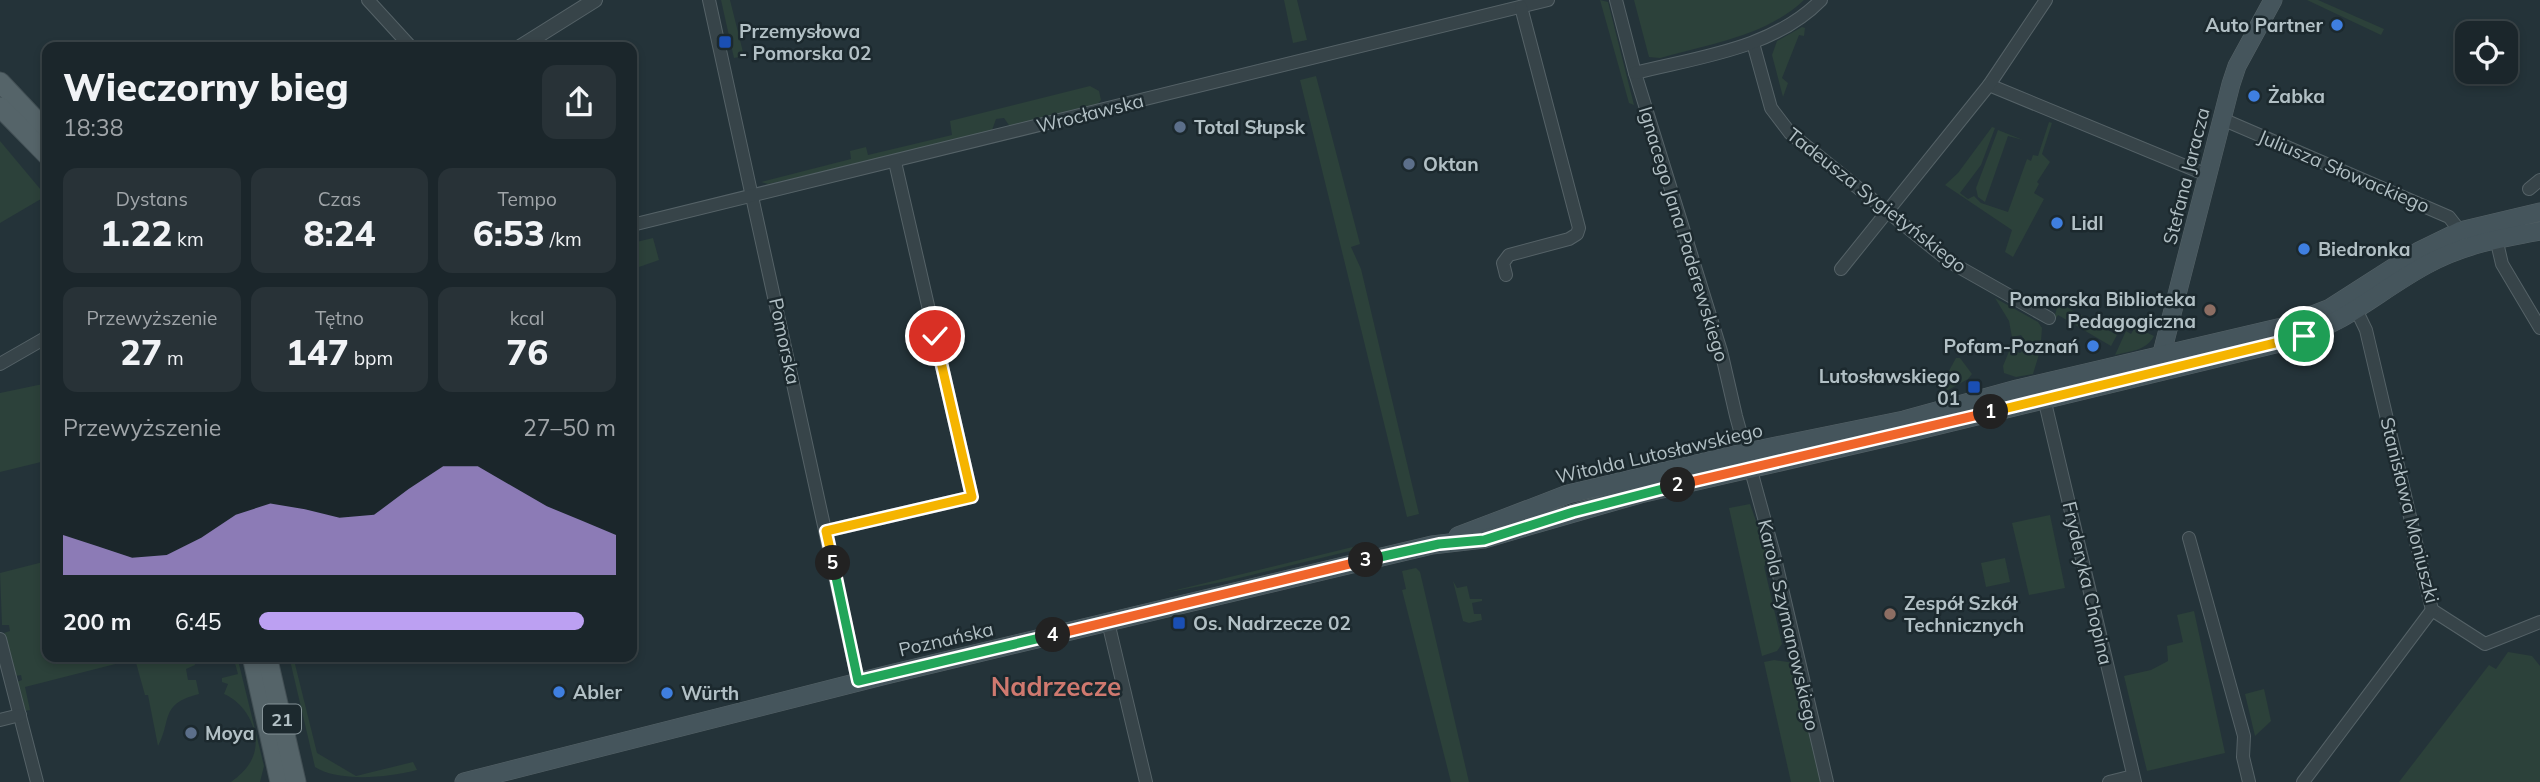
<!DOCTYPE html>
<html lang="pl">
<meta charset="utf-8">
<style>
:root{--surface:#1b262b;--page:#283237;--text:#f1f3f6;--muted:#a0a5a9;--line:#394347;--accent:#bca0f2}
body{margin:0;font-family:Mulish,sans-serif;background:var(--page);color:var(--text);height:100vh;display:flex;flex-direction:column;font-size:26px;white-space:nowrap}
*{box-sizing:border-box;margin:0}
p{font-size:23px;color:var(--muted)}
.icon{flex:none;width:38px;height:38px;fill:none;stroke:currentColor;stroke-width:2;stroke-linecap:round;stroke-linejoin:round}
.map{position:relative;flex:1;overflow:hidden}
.details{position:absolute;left:42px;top:42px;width:595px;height:620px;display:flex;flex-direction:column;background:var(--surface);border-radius:14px;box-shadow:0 4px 10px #0003,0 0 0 2px var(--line)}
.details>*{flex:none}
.controls{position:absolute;left:2455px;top:21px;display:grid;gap:14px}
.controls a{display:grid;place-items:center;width:63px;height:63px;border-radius:14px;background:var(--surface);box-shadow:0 4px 10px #0003,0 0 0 2px var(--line);font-size:35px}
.pin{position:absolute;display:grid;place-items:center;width:60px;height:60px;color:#fff;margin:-30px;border:4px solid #fff;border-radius:50%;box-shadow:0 2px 7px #0007}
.km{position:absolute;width:35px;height:35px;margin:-18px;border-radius:50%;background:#222;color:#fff;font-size:19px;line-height:35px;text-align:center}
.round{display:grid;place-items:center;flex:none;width:74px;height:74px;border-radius:14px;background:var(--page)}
.overview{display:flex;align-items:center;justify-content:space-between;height:119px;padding:0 21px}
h1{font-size:38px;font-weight:800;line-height:52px}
.figures{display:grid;grid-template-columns:repeat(3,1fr);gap:10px;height:119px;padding:7px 21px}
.figures div{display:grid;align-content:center;border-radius:14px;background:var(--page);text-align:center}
.figures b{font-size:35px;font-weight:800}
.figures small{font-size:19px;font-weight:400}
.figures p{font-size:19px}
.chart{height:196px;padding:14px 21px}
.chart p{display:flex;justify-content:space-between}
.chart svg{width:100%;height:126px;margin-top:7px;fill:var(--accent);opacity:.7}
ul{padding:0 21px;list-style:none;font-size:23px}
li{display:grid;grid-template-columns:112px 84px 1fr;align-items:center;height:52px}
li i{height:18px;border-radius:9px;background:var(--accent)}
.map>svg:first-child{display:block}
</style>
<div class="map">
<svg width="2540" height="782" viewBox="0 0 2540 782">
<rect width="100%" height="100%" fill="#243339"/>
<g fill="#2c413a">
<path d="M721 0H730L744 56 734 58Z"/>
<path d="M1284 0H1297L1307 40 1293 43Z"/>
<path d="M1600 0 1608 2 1634 105 1629 103Z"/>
<path d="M1634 0H1804C1766 36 1709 44 1660 58L1649 57Z"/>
<path d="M2307 0H2318L2384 29 2381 35Z"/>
<path d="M1802 27 1805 28 1804 36 1799 35 1782 78 1788 83 1783 97 1772 55 1777 41Z"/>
<path d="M1316 76 1360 244 1351 247 1361 269 1419 514 1407 517 1300 80Z"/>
<path d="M1090 86 1099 91 1101 100 1096 106 1011 128 1004 118 996 119 991 133 768 184 761 182 851 159 850 151 866 147 868 155 952 135 950 121Z"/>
<path d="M2049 122 2052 123 2042 154 2050 162 2037 182 2039 184 2034 193 2044 199 2013 257 2005 252 2012 230 1945 185 1958 173 1992 127 1995 128 1981 165 1960 193 1968 199 1974 196 1981 203 2008 212 2027 159 2031 161 2033 155 2038 156Z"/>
<path d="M1998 130 2023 140 2008 136 1985 202 1978 197 1976 188Z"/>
<path d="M0 141 46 196 0 223Z"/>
<path d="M653 238 659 260 639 267 632 264V243Z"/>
<path d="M1995 298 2038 322 2042 328 2041 341H2036V344L2027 343 2021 335 2012 337 2009 321Z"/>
<path d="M2064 298 2061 304 2117 335 2111 346 2058 315 2053 323 2059 300Z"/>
<path d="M2135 327 2154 336C2146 351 2130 351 2115 355L2126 331 2131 334Z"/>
<path d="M2027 346 2040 351 2033 374 2016 377 2004 373 2003 366 2010 349 2020 353Z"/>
<path d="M1956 358H1960L1972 374 1968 379 1941 394 1944 380Z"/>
<path d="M43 384 47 398V489L41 462 0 472V393Z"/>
<path d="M1750 504 1771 563 1764 566 1782 644 1777 651 1762 656 1729 508Z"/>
<path d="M2050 515 2065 588 2029 595 2012 523Z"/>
<path d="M1369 543 1370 546 1227 581 1164 593Z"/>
<path d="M2005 558 2010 582 1986 587 1981 563Z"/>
<path d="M47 561V656H194L195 665 186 669 188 680H196L199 694C159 704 172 721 158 746L148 695H145L135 659 25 687 30 710 24 711 17 682 22 680 21 675 15 676 4 633 10 631 9 625H2L0 573Z"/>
<path d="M1416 568 1420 572 1469 782H1451L1402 590 1406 589 1402 571Z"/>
<path d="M1453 581 1457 588 1467 586 1470 599H1482V601L1472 603 1474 614H1481L1482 620 1469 623 1463 621Z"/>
<path d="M2194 611 2225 753 2147 771 2124 676 2151 670 2168 661 2167 646 2183 642 2177 615Z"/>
<path d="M2508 652 2532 656 2540 666V782H2399L2489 665 2496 669Z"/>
<path d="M233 656H237L264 766 260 782H231C239 776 246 770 251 761 264 737 248 704 224 694L228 684 222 682V678L238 674Z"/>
<path d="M289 656H293L317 753 356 776 413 762 417 770C387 778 338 782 315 767Z"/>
<path d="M1774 660 1794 663 1821 782H1791L1764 662Z"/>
<path d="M2264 689 2271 721 2255 736 2245 694Z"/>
</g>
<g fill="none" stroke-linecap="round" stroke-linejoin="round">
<defs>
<g id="minor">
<path d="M368 0 411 47"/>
<path d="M709 0 858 681"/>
<path d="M1616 0 1635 73 1721 351 1736 416 1774 554 1827 782"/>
<path d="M1753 43 1771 108 1790 133 1950 262 2049 318"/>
<path d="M1635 73C1698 57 1773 49 1821 0"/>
<path d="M1989 85 2207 175"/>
<path d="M2222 119 2449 217 2460 231"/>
<path d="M2529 189 2540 180"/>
<path d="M632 225 1548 0"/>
<path d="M2495 234 2502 264 2540 328"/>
<path d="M1841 269 1989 85 2046 0"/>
<path d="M1506 275 1503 263 1509 255 1569 239 1577 234 1579 228 1521 7"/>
<path d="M2353 303 2366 330 2432 610"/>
<path d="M0 364 47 337"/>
<path d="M2043 394 2135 782"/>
<path d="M826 531 972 497 895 162"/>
<path d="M2189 538 2244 736 2243 757 2249 782"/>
<path d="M2432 610 2485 644 2540 622"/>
<path d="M1108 622 1146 782"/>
<path d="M0 639 37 782"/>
<path d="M0 720 20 715"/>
<path d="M2109 782 2133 776"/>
<path d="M2303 782 2432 610"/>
</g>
<path id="tertiary" d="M520 47 595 0"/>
<g id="secondary">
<path d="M2166 363 2163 349 2231 84 2237 66 2273 0"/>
<path d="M1458 536 1568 494 1747 452 1904 420 2017 389 2282 327 2330 308 2419 251 2460 231 2540 212"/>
<path d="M464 782 886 675 1432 545 1484 539 1640 494 1915 431 2288 341C2347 323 2375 293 2426 265 2462 245 2500 238 2540 231"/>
</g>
<g id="primary">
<path d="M0 82 47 132"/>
<path d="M0 107 47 155"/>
<path d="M252 656 280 782"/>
<path d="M267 656 296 782"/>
</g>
</defs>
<use href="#minor" stroke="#556267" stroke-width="14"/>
<use href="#tertiary" stroke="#556267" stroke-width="16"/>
<use href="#secondary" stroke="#556267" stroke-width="19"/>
<use href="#primary" stroke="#435055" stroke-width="21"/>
<use href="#minor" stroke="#374449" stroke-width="12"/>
<use href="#tertiary" stroke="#374449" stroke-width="14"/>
<use href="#secondary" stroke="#45555c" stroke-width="18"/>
<use href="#primary" stroke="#556469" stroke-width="19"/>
</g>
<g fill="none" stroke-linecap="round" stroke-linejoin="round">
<defs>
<path id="split-1" d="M1991 412 2304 336"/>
<path id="split-2" d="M1678 485 1991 412"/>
<path id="split-3" d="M1366 560 1439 544 1484 540 1573 512 1678 485"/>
<path id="split-4" d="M1053 635 1366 560"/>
<path id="split-5" d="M833 563 858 681 1053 635"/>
<path id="split-6" d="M833 563 826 531 972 497 935 336"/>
</defs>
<use href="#split-1" stroke="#fff" stroke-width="14"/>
<use href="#split-2" stroke="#fff" stroke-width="14"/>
<use href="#split-3" stroke="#fff" stroke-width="14"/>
<use href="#split-4" stroke="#fff" stroke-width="14"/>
<use href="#split-5" stroke="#fff" stroke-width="14"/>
<use href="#split-6" stroke="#fff" stroke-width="14"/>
<use href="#split-1" stroke="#f5b400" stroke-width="9"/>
<use href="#split-2" stroke="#f0652b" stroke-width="9"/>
<use href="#split-3" stroke="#22a559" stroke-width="9"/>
<use href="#split-4" stroke="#f0652b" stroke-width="9"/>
<use href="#split-5" stroke="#22a559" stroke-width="9"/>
<use href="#split-6" stroke="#f5b400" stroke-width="9"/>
</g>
<g fill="#3f7fe0" stroke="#1c292e" stroke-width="2.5">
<circle cx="2337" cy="25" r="7"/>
<circle cx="2254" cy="96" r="7"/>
<circle cx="2057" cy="223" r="7"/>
<circle cx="2304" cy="249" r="7"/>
<circle cx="2093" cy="346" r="7"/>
<circle cx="559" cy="692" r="7"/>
<circle cx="667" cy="693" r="7"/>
</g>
<g fill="#1a4fb4" stroke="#1c292e" stroke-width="2.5">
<rect x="718" y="35" width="14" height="14" rx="3.5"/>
<rect x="1967" y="380" width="14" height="14" rx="3.5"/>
<rect x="1172" y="616" width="14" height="14" rx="3.5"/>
</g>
<g fill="#5c6f8a" stroke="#1c292e" stroke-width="2.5">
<circle cx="1180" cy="127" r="7"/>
<circle cx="1409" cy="164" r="7"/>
<circle cx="191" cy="733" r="7"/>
</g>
<g fill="#8d6e63" stroke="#1c292e" stroke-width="2.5">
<circle cx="2210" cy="310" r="7"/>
<circle cx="1890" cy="614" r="7"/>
</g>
<g text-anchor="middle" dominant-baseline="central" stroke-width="5" stroke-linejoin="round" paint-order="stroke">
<rect fill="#1c292e" stroke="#859398" stroke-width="2" x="263" y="704.5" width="38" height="29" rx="5"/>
<g font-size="18" font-weight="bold" fill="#b2c0c5">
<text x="282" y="719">21</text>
</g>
<g font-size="19" font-weight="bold" fill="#b2c0c5" stroke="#1c292e" text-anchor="start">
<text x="2323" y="25" text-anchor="end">Auto Partner</text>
<text x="739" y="31">Przemysłowa<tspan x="739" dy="22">- Pomorska 02</tspan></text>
<text x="2268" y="96">Żabka</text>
<text x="1194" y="127">Total Słupsk</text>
<text x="1423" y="164">Oktan</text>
<text x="2071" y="223">Lidl</text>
<text x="2318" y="249">Biedronka</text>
<text x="2196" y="299" text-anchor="end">Pomorska Biblioteka<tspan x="2196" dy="22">Pedagogiczna</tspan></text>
<text x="2079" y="346" text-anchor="end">Pofam-Poznań</text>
<text x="1960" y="376" text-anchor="end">Lutosławskiego<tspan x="1960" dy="22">01</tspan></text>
<text x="1904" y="603">Zespół Szkół<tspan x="1904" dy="22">Technicznych</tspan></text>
<text x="1193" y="623">Os. Nadrzecze 02</text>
<text x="573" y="692">Abler</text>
<text x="681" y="693">Würth</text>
<text x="205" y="733">Moya</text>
</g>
<g font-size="19" fill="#b2c0c5" stroke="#1c292e">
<text transform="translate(1090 113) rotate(-14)">Wrocławska</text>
<text transform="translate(2344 171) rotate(23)">Juliusza Słowackiego</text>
<text transform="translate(2186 176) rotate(-76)">Stefana Jaracza</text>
<text transform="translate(1877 200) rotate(38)">Tadeusza Sygietyńskiego</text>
<text transform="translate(1684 234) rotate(73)">Ignacego Jana Paderewskiego</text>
<text transform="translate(785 341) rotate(78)">Pomorska</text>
<text transform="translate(1659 453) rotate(-13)">Witolda Lutosławskiego</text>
<text transform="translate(2410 510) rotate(76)">Stanisława Moniuszki</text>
<text transform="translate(2088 583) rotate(77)">Fryderyka Chopina</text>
<text transform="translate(1789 625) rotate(77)">Karola Szymanowskiego</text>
<text transform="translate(946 639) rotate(-13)">Poznańska</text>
</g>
<g font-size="26" font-weight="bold" fill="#cf796f" stroke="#1c292e">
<text x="1056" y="686">Nadrzecze</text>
</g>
</g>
</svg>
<div class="controls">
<a><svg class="icon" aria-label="locate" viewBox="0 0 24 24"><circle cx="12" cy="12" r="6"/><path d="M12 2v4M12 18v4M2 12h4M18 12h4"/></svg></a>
</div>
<div class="pin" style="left:2304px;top:336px;background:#1e9e55"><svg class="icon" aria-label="arrive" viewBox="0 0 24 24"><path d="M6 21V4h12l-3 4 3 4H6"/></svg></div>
<div class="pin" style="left:935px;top:336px;background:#d93025"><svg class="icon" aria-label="check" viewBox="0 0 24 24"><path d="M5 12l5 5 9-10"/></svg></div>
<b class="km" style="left:1991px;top:412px">1</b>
<b class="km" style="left:1678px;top:485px">2</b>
<b class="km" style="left:1366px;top:560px">3</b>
<b class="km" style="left:1053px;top:635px">4</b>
<b class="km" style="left:833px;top:563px">5</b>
<section class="details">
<div class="overview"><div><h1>Wieczorny bieg</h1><p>18:38</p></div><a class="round"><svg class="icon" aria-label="share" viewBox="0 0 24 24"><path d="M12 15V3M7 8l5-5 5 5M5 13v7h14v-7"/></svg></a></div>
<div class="figures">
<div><p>Dystans</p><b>1.22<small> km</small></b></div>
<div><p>Czas</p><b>8:24</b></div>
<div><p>Tempo</p><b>6:53<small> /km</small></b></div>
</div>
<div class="figures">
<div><p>Przewyższenie</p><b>27<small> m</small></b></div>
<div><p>Tętno</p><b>147<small> bpm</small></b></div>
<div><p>kcal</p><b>76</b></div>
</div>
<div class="chart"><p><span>Przewyższenie</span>27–50 m</p>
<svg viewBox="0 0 160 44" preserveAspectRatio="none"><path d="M0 44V30L10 34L20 38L30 37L40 31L50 23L60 19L70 21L80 24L90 23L100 14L110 6L120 6L130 13L140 20L150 25L160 30V44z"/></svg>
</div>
<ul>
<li><b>200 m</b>6:45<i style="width:91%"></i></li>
</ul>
</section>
</div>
